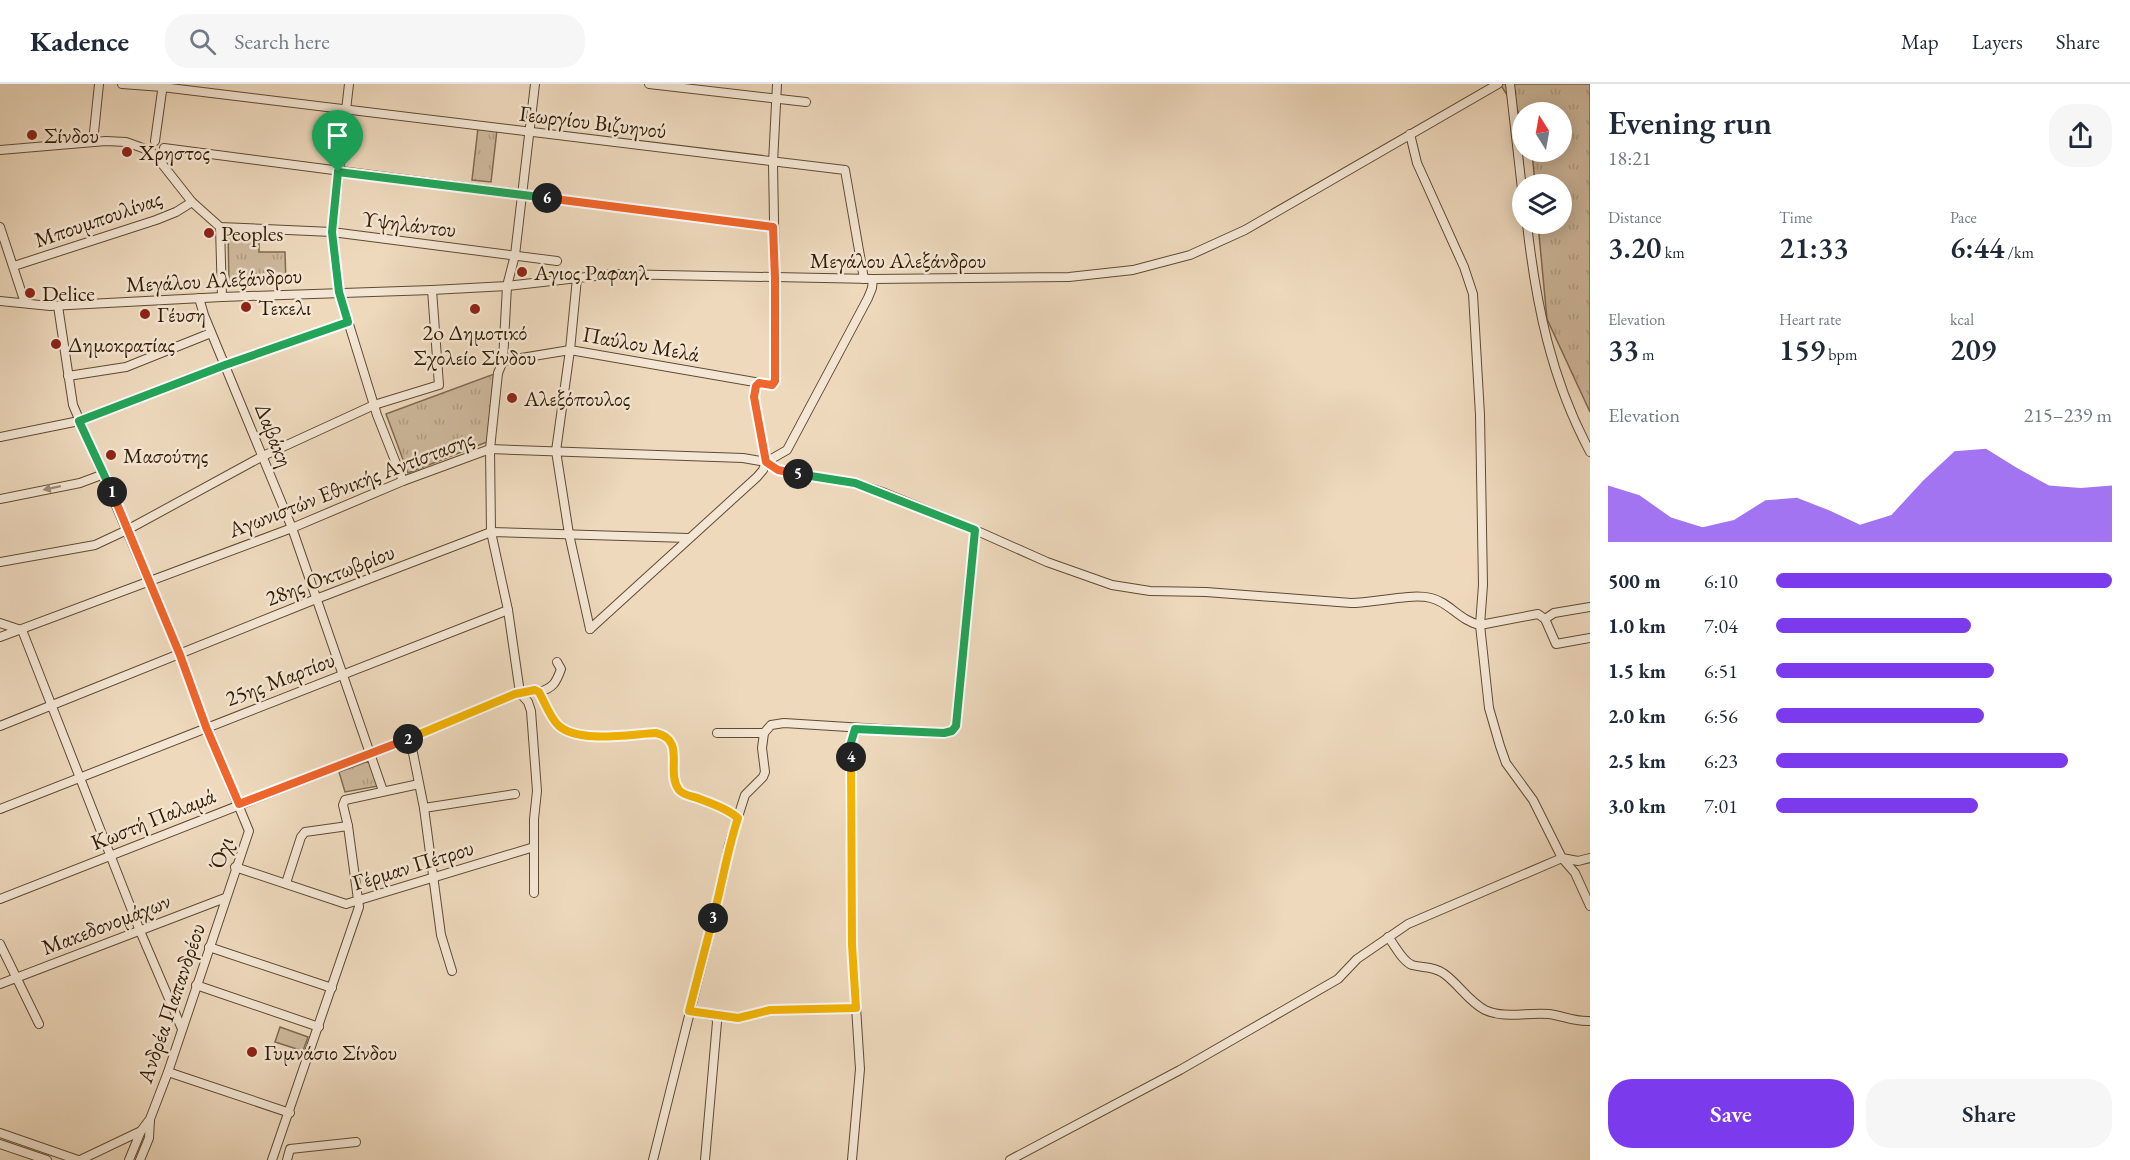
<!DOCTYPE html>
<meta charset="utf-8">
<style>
:root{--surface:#fff;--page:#f6f6f7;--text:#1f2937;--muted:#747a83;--line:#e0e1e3;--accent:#7c3aed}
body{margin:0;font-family:"EB Garamond",serif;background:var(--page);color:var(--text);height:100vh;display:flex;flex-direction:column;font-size:22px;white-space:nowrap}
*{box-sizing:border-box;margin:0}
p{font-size:20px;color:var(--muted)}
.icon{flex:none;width:33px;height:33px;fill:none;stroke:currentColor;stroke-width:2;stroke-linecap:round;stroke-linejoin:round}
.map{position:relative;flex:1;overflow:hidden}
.drawer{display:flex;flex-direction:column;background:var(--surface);width:540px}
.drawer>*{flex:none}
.needle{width:39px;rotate:349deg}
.buttons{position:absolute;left:1512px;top:18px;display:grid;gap:12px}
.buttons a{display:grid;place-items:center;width:60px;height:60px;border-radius:50%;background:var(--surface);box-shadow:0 3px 15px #0003;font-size:30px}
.pin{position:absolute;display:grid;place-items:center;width:51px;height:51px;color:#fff;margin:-62px -26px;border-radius:50% 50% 50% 0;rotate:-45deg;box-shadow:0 0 6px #0007}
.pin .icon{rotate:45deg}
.km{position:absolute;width:30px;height:30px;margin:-15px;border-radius:50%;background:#222;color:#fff;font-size:16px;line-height:30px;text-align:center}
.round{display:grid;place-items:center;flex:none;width:63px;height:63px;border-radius:24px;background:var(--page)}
.summary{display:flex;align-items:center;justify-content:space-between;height:102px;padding:0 18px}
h1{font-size:33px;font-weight:600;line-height:45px}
.figures{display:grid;grid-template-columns:repeat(3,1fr);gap:9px;height:102px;padding:6px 18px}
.figures div{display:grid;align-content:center}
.figures b{font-size:30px;font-weight:600}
.figures small{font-size:16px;font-weight:400}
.figures p{font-size:16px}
.chart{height:168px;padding:12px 18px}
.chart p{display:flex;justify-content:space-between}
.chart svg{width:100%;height:108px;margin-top:6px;fill:var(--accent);opacity:.7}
.action{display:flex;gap:12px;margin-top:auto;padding:12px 18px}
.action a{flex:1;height:69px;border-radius:24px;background:var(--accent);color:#fff;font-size:24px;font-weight:600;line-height:69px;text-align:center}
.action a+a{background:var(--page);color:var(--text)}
ul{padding:0 18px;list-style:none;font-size:20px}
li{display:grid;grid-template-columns:96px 72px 1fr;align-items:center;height:45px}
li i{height:15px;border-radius:8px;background:var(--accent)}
header{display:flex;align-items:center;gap:36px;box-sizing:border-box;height:84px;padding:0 30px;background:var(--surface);border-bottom:2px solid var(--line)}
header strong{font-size:28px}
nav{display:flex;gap:33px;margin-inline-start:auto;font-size:21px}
.search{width:420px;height:54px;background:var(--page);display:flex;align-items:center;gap:15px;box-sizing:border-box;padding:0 21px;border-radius:24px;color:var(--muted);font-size:22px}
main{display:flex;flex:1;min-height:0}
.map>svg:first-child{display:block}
</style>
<header>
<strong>Kadence</strong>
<div class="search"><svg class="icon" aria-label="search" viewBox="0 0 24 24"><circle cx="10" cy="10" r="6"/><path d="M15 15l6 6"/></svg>Search here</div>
<nav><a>Map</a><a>Layers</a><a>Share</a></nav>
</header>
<main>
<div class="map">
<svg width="1590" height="1076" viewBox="0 0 1590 1076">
<defs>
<pattern id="grass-tufts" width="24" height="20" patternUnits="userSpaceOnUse" patternTransform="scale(1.5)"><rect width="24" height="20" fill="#ceb99d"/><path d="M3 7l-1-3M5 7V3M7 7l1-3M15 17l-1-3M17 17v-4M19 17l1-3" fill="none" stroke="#b19e86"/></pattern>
</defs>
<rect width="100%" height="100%" fill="#eed9bd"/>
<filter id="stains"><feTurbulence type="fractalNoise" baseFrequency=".00333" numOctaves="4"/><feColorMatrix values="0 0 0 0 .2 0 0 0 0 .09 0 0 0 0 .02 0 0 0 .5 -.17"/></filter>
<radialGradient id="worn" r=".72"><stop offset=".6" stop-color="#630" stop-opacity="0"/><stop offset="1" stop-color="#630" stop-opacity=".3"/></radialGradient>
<g fill="url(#grass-tufts)" stroke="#806a50" stroke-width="1.5">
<path d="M1500 0H1590V328L1547 235 1538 140H1562V100H1535L1532 68H1562V28H1522V34Z"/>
<path d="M478 44 497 46 491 98 472 96Z"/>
<path d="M259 147V168H285L286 200H229L228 148Z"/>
<path d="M494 290 487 358 408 389 386 330Z"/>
<path d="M369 677 378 702 345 708 339 688Z"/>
</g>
<path fill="#ceb99d" stroke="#806a50" stroke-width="1.5" d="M280 943 308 953 303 967 275 958Z"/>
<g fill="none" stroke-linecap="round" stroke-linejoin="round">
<defs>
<g id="minor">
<path d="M122 0 162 3 845 86 864 195"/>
<path d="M349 0 332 148 339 208 377 331 403 397"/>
<path d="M649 0 806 18"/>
<path d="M1510 0 1522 105"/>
<path d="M1410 50 1417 79 1464 183 1473 210 1480 331 1483 501 1480 541 1489 624 1500 662 1506 679 1533 716 1562 774 1578 777 1590 774"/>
<path d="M155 57 163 0"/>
<path d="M93 58 99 0"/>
<path d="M164 64 773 143"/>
<path d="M0 66 106 57 126 58 151 67"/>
<path d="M155 71 192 118 220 143 332 148 557 177"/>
<path d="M1527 140C1536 220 1551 295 1590 368"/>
<path d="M0 143 25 219"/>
<path d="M220 143 222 213"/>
<path d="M14 182 156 136 176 128 192 118"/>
<path d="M577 194 570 266 556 367 569 450 590 545"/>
<path d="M199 214 204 231 292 444 383 707"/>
<path d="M0 217 50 222 222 213 432 206 507 202 613 190 873 195 1069 193 1133 186 1190 171 1245 146 1498 0"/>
<path d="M58 222 73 321 180 571 206 643 249 747 168 988 150 1035 141 1047 129 1076"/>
<path d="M503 277 570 266 772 301 775 297V194L773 79 777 0"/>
<path d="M68 292 126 283 211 249"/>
<path d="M759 299 756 302 754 313 766 378"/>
<path d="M0 353 79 337 225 281 348 238"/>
<path d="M0 415 80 399 104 390"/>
<path d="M0 478 95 461 127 446 263 372 374 321 439 301 432 206"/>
<path d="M1545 535 1554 529 1590 523"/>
<path d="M0 539 21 546"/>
<path d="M590 545 757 393 763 386 766 378 787 366 868 214 872 204 873 195"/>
<path d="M22 546 140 847 182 945"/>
<path d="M0 553 292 444 403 397 490 365 743 374 766 378 778 386 855 399 885 409 975 446 1047 478 1112 501 1150 507 1206 508 1351 519C1374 519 1410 509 1431 514 1449 518 1460 537 1480 541L1538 530 1545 535 1556 560 1590 554"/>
<path d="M539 608C553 604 556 599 561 585L557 578"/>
<path d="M520 609 508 526 491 448 490 365 498 289 503 277 507 202 515 171 535 0"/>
<path d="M520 609 528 618 531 627 537 707 534 735V809"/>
<path d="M0 642 316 515 491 448 688 454"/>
<path d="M717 649H764"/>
<path d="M410 654 424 724 441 851 452 887"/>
<path d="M424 724 515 710"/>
<path d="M0 725 508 526"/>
<path d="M235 783 346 820 534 763"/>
<path d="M286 799 301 753 305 748 348 742"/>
<path d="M0 815 370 670 515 610 535 606 539 608C545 619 550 633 558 641 578 660 630 650 656 649 687 656 665 688 679 706 684 712 693 712 700 715 713 720 728 725 738 734"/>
<path d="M1388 853C1395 861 1402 877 1412 881 1423 884 1433 882 1443 889 1458 899 1468 917 1485 926 1504 935 1528 928 1549 930 1564 932 1574 938 1590 937"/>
<path d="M0 860 39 940"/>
<path d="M209 863 332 904"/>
<path d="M0 900 225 814"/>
<path d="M196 901 319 943"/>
<path d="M689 927 716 932 717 938 705 1076"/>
<path d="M714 931 738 934 770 926 856 924"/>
<path d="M168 988 290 1029"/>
<path d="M0 1049 78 1076"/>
<path d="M0 1060 47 1076"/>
<path d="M80 1076 141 1047"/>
<path d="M140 1076 149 1054 150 1036"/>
<path d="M272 1076 359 823 348 742 343 721 345 716 419 700"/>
<path d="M287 1076 290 1065 356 1058"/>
<path d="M653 1076 722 800 729 761 745 711 763 693 765 688 762 664 764 649 771 641 784 639 944 649 952 647 956 641 975 446"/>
<path d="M852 1076 860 985 852 861 850 662 855 645"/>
<path d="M1010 1076 1180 986 1338 895 1357 875 1408 840 1562 774 1575 789 1590 822"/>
</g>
</defs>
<use href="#minor" stroke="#604b32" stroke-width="10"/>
<use href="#minor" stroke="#f4e6d4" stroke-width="8"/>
</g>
<defs><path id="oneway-solid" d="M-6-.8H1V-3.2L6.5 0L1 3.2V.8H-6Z" transform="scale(1.5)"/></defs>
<use fill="#9c8b76" href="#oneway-solid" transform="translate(52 404) rotate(168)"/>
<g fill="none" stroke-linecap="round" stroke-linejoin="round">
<defs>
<path id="split-1" d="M112 408 79 337 225 281 348 238 339 208 332 148 338 88"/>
<path id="split-2" d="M112 408 180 571 206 643 239 720 408 655"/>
<path id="split-3" d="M408 655 515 610 535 606 539 608C545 619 550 633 558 641 578 660 630 650 656 649 687 656 665 688 679 706 684 712 693 712 700 715 713 720 728 725 738 734 727 767 722 801 713 834"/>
<path id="split-4" d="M713 834 689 927 738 934 770 926 856 924 852 861 851 673"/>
<path id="split-5" d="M798 390 855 399 975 446 956 642 952 647 944 649 855 645 850 662 851 673"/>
<path id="split-6" d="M547 114 773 143 775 194V297L772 301 759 299 756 302 754 313 766 378 778 386 798 390"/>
<path id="split-7" d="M338 88 547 114"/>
</defs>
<use href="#split-1" stroke="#fff" stroke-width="12"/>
<use href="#split-2" stroke="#fff" stroke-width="12"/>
<use href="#split-3" stroke="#fff" stroke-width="12"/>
<use href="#split-4" stroke="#fff" stroke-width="12"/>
<use href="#split-5" stroke="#fff" stroke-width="12"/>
<use href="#split-6" stroke="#fff" stroke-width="12"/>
<use href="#split-7" stroke="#fff" stroke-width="12"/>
<use href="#split-1" stroke="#22a559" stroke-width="8"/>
<use href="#split-2" stroke="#f0652b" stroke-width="8"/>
<use href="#split-3" stroke="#f5b400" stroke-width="8"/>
<use href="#split-4" stroke="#f5b400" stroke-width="8"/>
<use href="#split-5" stroke="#22a559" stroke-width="8"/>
<use href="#split-6" stroke="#f0652b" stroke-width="8"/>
<use href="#split-7" stroke="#22a559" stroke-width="8"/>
</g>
<g fill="#8f2418" stroke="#f4e6d4" stroke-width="2">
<circle cx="32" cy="51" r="6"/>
<circle cx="127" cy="68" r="6"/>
<circle cx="209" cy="149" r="6"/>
<circle cx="522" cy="188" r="6"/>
<circle cx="30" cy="209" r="6"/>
<circle cx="246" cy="223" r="6"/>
<circle cx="475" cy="225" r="6"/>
<circle cx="145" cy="230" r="6"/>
<circle cx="56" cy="260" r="6"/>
<circle cx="512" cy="314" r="6"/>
<circle cx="111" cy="371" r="6"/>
<circle cx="252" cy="968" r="6"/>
</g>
<g text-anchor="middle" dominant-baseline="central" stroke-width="5" stroke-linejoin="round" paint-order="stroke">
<g font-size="22" fill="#311c03" stroke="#f4e6d4">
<text transform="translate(593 38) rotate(7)">Γεωργίου Βιζυηνού</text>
<text transform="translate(98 135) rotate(-19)">Μπουμπουλίνας</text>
<text transform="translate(409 140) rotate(7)">Υψηλάντου</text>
<text x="898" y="176">Μεγάλου Αλεξάνδρου</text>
<text transform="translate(214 196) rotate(-3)">Μεγάλου Αλεξάνδρου</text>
<text transform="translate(641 260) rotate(10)">Παύλου Μελά</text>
<text transform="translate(274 351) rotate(68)">Δαβάκη</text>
<text transform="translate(351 400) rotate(-21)">Αγωνιστών Εθνικής Αντίστασης</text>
<text transform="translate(330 491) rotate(-21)">28ης Οκτωβρίου</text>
<text transform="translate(280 595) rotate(-21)">25ης Μαρτίου</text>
<text transform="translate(153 735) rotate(-22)">Κωστή Παλαμά</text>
<text transform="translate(221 769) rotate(-70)">Όχι</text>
<text transform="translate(413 781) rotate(-17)">Γέρμαν Πέτρου</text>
<text transform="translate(106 840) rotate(-21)">Μακεδονομάχων</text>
<text transform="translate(171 919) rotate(-71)">Ανδρέα Παπανδρέου</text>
</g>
<g font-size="22" fill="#311c03" stroke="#f4e6d4" text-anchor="start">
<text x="44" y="51">Σίνδου</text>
<text x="139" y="68">Χρηστος</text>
<text x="221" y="149">Peoples</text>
<text x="534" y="188">Αγιος Ραφαηλ</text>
<text x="42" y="209">Delice</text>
<text x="258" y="223">Τεκελι</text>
<text x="157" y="230">Γέυση</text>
<text x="475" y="248" text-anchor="middle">2o Δημοτικό<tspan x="475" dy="25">Σχολείο Σίνδου</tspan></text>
<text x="68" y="260">Δημοκρατίας</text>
<text x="524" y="314">Αλεξόπουλος</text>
<text x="123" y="371">Μασούτης</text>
<text x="264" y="968">Γυμνάσιο Σίνδου</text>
</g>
</g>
<rect width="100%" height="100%" filter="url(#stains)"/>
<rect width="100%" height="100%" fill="url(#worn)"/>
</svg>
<div class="buttons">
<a><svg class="needle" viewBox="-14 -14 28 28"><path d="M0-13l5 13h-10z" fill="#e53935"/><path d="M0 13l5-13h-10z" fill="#747a83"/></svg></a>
<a><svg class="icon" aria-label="layers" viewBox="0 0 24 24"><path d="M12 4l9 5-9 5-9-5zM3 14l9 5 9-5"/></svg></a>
</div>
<div class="pin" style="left:338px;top:88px;background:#1e9e55"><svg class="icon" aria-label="arrive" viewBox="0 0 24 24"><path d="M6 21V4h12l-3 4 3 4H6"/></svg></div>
<b class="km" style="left:112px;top:408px">1</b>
<b class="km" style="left:408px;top:655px">2</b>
<b class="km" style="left:713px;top:834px">3</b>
<b class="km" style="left:851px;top:673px">4</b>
<b class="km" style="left:798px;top:390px">5</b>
<b class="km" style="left:547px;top:114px">6</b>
</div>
<section class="drawer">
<div class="summary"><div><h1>Evening run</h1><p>18:21</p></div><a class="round"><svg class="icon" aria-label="share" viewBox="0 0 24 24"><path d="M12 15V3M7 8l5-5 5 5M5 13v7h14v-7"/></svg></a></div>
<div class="figures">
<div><p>Distance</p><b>3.20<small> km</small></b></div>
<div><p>Time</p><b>21:33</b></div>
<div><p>Pace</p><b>6:44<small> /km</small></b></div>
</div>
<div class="figures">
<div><p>Elevation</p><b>33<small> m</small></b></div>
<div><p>Heart rate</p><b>159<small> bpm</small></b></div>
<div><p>kcal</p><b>209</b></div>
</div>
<div class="chart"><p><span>Elevation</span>215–239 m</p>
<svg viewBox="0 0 160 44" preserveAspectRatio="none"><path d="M0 44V21L10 25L20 34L30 38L40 35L50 27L60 26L70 31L80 37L90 33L100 19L110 7L120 6L130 14L140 21L150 22L160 21V44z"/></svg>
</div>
<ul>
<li><b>500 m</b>6:10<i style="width:100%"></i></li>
<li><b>1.0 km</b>7:04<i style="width:58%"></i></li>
<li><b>1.5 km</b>6:51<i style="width:65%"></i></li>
<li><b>2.0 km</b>6:56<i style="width:62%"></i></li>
<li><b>2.5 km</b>6:23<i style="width:87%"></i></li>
<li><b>3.0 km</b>7:01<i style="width:60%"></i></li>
</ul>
<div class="action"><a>Save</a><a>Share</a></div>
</section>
</main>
